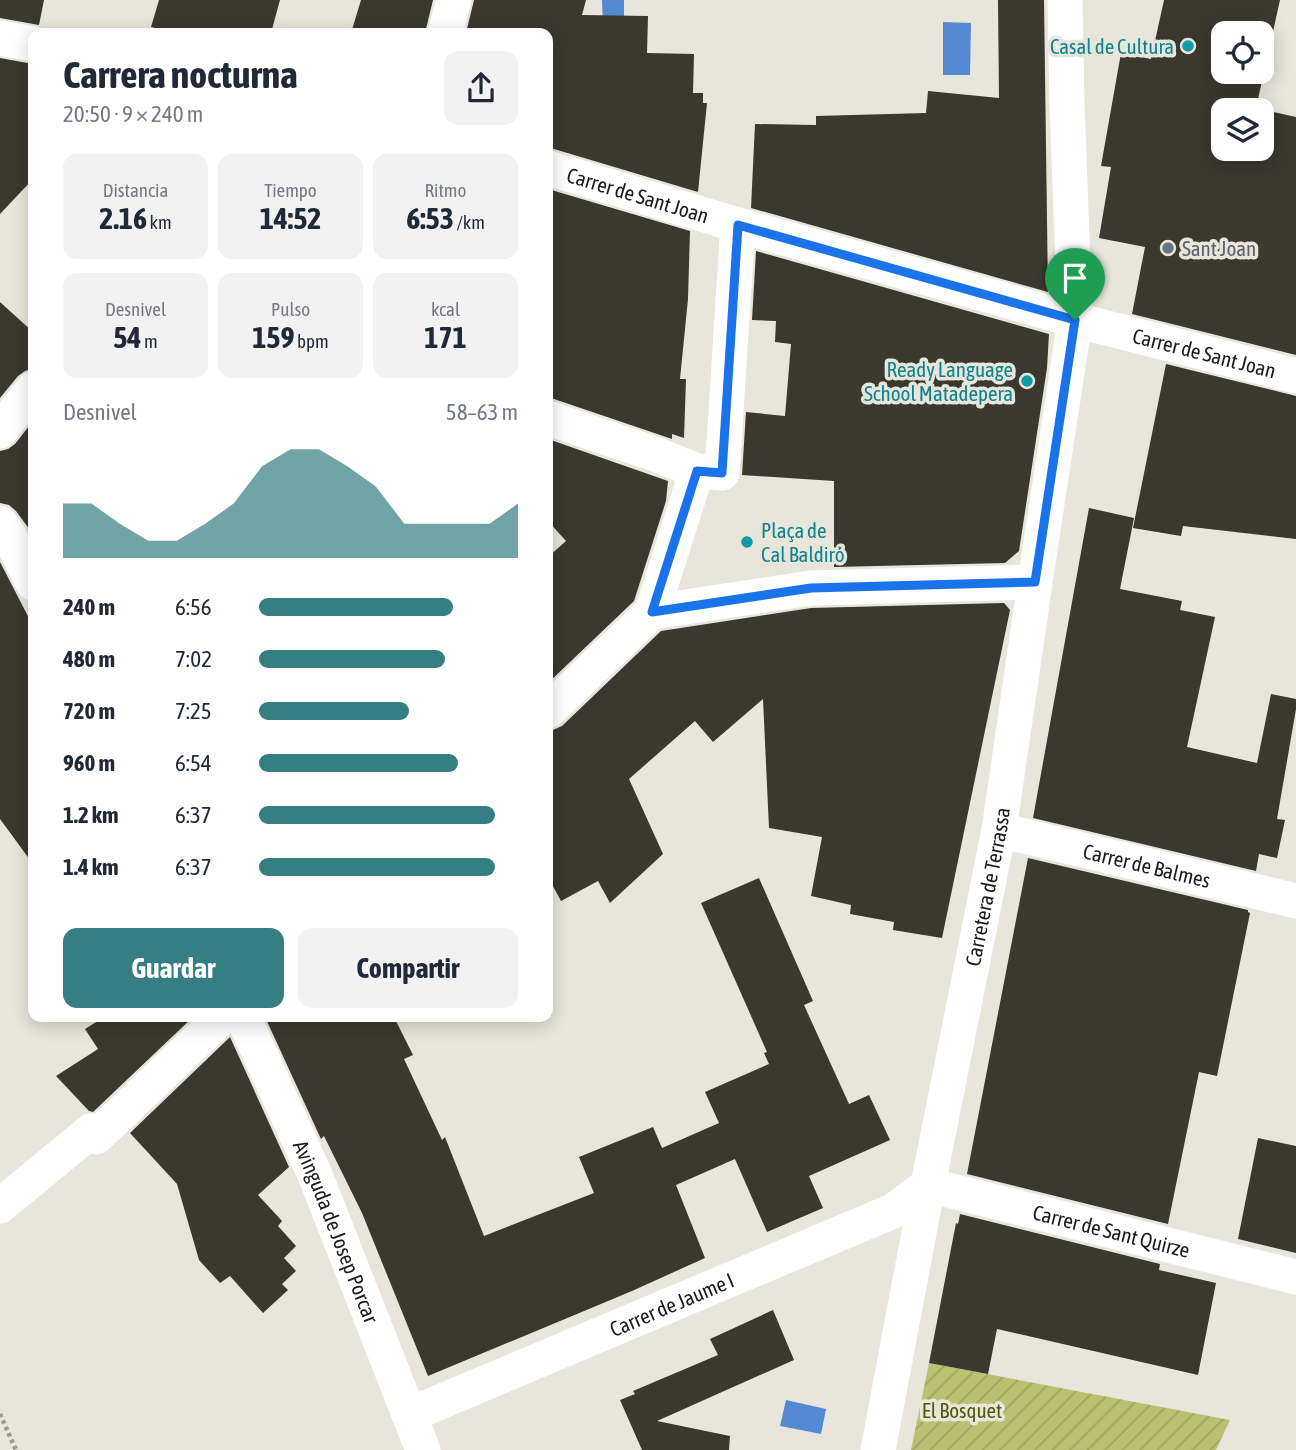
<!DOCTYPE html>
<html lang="es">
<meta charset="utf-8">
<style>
:root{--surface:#fff;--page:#f2f2f3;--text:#1f2937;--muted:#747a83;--accent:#357e81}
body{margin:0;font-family:"Asap Condensed",sans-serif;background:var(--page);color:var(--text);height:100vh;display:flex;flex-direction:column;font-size:26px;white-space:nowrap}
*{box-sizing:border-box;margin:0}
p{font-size:23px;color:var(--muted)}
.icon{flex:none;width:38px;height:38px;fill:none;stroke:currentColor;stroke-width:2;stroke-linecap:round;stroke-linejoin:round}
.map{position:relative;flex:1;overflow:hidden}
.details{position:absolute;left:28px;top:28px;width:525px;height:994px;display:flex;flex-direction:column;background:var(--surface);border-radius:14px;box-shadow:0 4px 18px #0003}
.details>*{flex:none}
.tools{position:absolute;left:1211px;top:21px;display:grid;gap:14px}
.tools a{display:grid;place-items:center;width:63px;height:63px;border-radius:14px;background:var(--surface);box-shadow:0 4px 18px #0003;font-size:35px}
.pin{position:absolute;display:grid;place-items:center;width:60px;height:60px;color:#fff;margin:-72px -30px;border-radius:50% 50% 50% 0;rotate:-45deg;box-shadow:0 0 7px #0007}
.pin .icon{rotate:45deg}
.round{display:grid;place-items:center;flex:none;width:74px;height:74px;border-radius:14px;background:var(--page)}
.head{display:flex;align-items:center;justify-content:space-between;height:119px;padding:0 35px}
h1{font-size:38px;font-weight:700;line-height:52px}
.stats{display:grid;grid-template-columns:repeat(3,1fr);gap:10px;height:119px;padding:7px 35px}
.stats div{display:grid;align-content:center;border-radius:14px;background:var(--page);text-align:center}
.stats b{font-size:30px;font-weight:700}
.stats small{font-size:19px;font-weight:400}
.stats p{font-size:19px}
.chart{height:196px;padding:14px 35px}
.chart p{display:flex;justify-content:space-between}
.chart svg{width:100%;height:126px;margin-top:7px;fill:var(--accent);opacity:.7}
.button{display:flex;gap:14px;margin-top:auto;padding:14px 35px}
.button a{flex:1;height:80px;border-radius:14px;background:var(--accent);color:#fff;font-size:28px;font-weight:700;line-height:80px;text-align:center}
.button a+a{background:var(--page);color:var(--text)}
ul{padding:0 35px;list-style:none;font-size:23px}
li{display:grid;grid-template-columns:112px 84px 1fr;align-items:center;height:52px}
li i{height:18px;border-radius:9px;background:var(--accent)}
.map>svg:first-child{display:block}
</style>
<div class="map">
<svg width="1296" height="1450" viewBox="0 0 1296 1450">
<defs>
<pattern id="garden-furrows" width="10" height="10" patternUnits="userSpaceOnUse" patternTransform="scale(1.75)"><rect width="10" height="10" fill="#bac172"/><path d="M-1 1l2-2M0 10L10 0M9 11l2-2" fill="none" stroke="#9fa562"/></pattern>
</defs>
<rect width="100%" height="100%" fill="#e8e6db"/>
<path fill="url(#garden-furrows)" d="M929 1363 1230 1420 1216 1450H911Z"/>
<g fill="#5489d4">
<path d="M602 0H624V28H603Z"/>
<path d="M943 22 971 23 970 75H943Z"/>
<path d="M786 1400 826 1409 821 1434 780 1426Z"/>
</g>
<g fill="#3a382f" fill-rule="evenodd">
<path d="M0 0H44L39 25 0 18Z"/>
<path d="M159 0H280L271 33H173L151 27Z"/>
<path d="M361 0H433L425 33H351Z"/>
<path d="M474 0H586L582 15 648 16 647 53 694 54 693 93H703V103H707L698 192 554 149 548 148V33H466Z"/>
<path d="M998 0H1044L1048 292 751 208 755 124 816 125V116L926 113 928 91 999 98Z"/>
<path d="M1164 0H1280L1256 108 1296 117V355L1132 314 1145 247 1099 238 1111 167 1101 166 1121 53 1151 59ZM1223 33H1262V72H1223ZM1223 110H1262V149H1223Z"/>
<path d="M0 58 33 64V179L0 214Z"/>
<path d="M548 189 690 231 688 299 680 379H686L684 438 672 434V439L554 399 548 398Z"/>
<path d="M756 251 1049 334 1047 368 1019 551 1005 563 834 567V481L742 475 746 412 785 416 791 344 775 342 776 321 752 320Z"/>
<path d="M0 302 33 332V369L25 371 18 376 0 398Z"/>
<path d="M1166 364 1296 396V539L1183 526 1181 536 1133 528Z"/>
<path d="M33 421V534L16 511 9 505 0 503V451L8 449 15 444Z"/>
<path d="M548 439 668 481 666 501 634 601 548 683V557L566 541 548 521Z"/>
<path d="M1089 508 1134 518 1120 589 1182 601 1180 610 1215 617 1187 747 1257 763 1271 694 1296 699V709L1277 819 1285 820 1277 858 1259 854 1256 871 1033 818Z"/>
<path d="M0 562 33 626V864L0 819Z"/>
<path d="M1004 603 1010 610 942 938 893 930 894 922 850 914 851 905 811 896 822 837 769 828 763 699 713 742 695 721 629 779 663 854 610 903 598 881 561 901 548 877V731L553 730 562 726 661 631 811 608Z"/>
<path d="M1028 858 1248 910V912L1250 913 1217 1076 1199 1072 1168 1224 967 1174Z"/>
<path d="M759 878 813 1001 804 1005 849 1104 869 1095 890 1140 809 1176 823 1208 767 1232 735 1159 676 1185 705 1258 632 1291 428 1376 362 1213 324 1136 321 1139 265 1017H394L413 1055 404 1059 442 1140 445 1137 484 1236 594 1193 579 1157 653 1127 662 1148 719 1123 705 1092 769 1064 764 1053 767 1052 701 903Z"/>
<path d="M104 1017H193L93 1112 89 1111 56 1076 98 1049 85 1029Z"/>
<path d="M230 1037 289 1167 258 1195 282 1221 278 1226 296 1246 284 1258 296 1271 282 1284 288 1290 263 1313 230 1276 220 1283 199 1260 177 1184 130 1133Z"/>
<path d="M1258 1138 1296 1146V1253L1238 1239Z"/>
<path d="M960 1214 1160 1264 1159 1270 1216 1283 1198 1375 997 1329 988 1374 929 1363 956 1223 958 1224Z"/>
<path d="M773 1310 794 1360 657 1421 730 1436 729 1450H642L620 1400 635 1394 633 1391 718 1355 710 1339Z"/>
</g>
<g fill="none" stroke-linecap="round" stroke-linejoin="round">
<path stroke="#98968e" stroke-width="4.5" stroke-dasharray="3.5 3.5" stroke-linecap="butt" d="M0 1414 16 1450"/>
<g stroke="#fff" stroke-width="35">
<path d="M445 33 454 0"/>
<path d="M0 38 33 44"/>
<path id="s1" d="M548 168 738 225 1075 320 1296 376"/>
<path d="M548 418 655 454 697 471 722 473 738 225"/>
<path d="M0 431 33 389"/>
<path d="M0 523 10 537 33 583"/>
<path d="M652 612 697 471"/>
<path d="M548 711 652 612 811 588 1035 582"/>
<path id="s2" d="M999 830 1296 901"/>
<path id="s3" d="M243 1017 315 1175 423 1450"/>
<path id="s4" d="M928 1185 1296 1277"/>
<path d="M0 1206 91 1131 96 1137 222 1017"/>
<path id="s5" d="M409 1415 893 1211 928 1185"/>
<path id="s6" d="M878 1450 928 1185 999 830 1037 569 1075 320 1067 104 1065 0"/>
</g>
</g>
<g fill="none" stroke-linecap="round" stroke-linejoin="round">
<defs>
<path id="route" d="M738 225 1075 320 1035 582 811 588 652 612 697 471 722 473Z"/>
</defs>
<use href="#route" stroke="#fff" stroke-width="14"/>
<use href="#route" stroke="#1a73e8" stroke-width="9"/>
</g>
<g fill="#0f9aa8" stroke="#e8e6db" stroke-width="2.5">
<circle cx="1188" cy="46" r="7"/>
<circle cx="1027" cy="381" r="7"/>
<circle cx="747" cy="542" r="7"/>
</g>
<circle fill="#6b7280" stroke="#e8e6db" stroke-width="2.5" cx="1168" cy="248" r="7"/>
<g text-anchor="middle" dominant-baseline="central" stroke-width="7" stroke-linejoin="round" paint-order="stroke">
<g font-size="21" fill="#0d838f" stroke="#e8e6db" text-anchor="end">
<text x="1174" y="46">Casal de Cultura</text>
<text x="1013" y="369">Ready Language<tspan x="1013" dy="24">School Matadepera</tspan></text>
<text x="761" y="530" text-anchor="start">Plaça de<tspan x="761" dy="24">Cal Baldiró</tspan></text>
</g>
<g font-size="21" fill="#1d1c18" stroke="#e8e6db">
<text stroke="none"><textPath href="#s1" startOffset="94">Carrer de Sant Joan</textPath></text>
<text stroke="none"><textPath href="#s1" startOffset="682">Carrer de Sant Joan</textPath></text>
<text stroke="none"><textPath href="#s2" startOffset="152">Carrer de Balmes</textPath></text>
<text stroke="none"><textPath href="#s6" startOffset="574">Carretera de Terrassa</textPath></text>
<text stroke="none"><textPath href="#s4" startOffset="189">Carrer de Sant Quirze</textPath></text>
<text stroke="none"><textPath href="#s3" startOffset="234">Avinguda de Josep Porcar</textPath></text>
<text stroke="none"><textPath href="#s5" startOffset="285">Carrer de Jaume I</textPath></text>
</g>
<g font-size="21" fill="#5b616d" stroke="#e8e6db" text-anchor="start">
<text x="1182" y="248">Sant Joan</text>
</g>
<g font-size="21" fill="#535808" stroke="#e8e6db">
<text x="962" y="1410">El Bosquet</text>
</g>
</g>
</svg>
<div class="tools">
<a><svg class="icon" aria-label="locate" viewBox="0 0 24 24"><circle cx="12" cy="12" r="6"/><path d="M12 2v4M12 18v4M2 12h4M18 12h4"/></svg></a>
<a><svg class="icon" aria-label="layers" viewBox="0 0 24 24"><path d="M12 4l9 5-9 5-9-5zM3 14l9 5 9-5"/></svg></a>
</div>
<div class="pin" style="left:1075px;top:320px;background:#1e9e55"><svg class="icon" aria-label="arrive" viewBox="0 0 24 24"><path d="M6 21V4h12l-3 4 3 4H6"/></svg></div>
<section class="details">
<div class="head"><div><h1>Carrera nocturna</h1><p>20:50 · 9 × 240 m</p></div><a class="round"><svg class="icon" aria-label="share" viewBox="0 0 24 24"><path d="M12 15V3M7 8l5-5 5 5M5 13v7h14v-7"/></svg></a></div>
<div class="stats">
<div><p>Distancia</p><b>2.16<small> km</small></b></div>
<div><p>Tiempo</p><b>14:52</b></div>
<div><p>Ritmo</p><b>6:53<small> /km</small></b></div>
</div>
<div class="stats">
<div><p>Desnivel</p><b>54<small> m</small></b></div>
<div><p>Pulso</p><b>159<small> bpm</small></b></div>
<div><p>kcal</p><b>171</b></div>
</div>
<div class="chart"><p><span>Desnivel</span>58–63 m</p>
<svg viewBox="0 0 160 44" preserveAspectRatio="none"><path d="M0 44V25L10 25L20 32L30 38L40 38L50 32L60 25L70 12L80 6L90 6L100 12L110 19L120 32L130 32L140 32L150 32L160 25V44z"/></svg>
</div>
<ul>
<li><b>240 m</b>6:56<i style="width:75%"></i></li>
<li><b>480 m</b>7:02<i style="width:72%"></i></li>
<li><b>720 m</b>7:25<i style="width:58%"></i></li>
<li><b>960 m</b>6:54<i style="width:77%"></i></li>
<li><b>1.2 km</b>6:37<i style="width:91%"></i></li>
<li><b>1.4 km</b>6:37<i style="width:91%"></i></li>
</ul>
<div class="button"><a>Guardar</a><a>Compartir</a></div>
</section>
</div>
